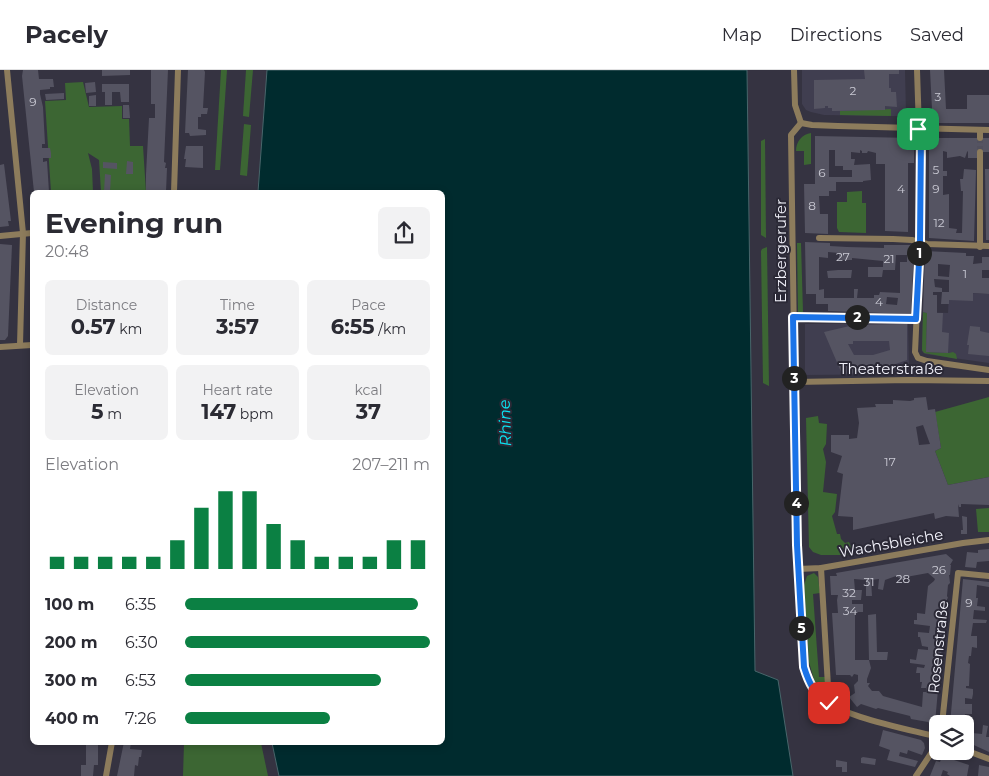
<!DOCTYPE html>
<meta charset="utf-8">
<style>
:root{--surface:#fff;--page:#f2f2f3;--text:#2b2b33;--muted:#7c7c81;--line:#e1e1e2;--accent:#0b8043}
body{margin:0;font-family:Montserrat,sans-serif;background:var(--page);color:var(--text);height:100vh;display:flex;flex-direction:column;font-size:19px;white-space:nowrap}
*{box-sizing:border-box;margin:0}
p{font-size:16px;color:var(--muted)}
.icon{flex:none;width:28px;height:28px;fill:none;stroke:currentColor;stroke-width:2;stroke-linecap:round;stroke-linejoin:round}
.map{position:relative;flex:1;overflow:hidden}
.details{position:absolute;left:30px;top:120px;width:415px;height:555px;display:flex;flex-direction:column;background:var(--surface);border-radius:8px;box-shadow:0 2px 8px #0003}
.details>*{flex:none}
.fabs{position:absolute;left:929px;top:645px;display:grid;gap:10px}
.fabs a{display:grid;place-items:center;width:45px;height:45px;border-radius:8px;background:var(--surface);box-shadow:0 2px 8px #0003;font-size:25px}
.pin{position:absolute;display:grid;place-items:center;width:42px;height:42px;color:#fff;margin:-21px;border-radius:10px;box-shadow:0 2px 8px #0006}
.km{position:absolute;width:25px;height:25px;margin:-12px;border-radius:50%;background:#222;color:#fff;font-size:14px;line-height:25px;text-align:center}
.round{display:grid;place-items:center;flex:none;width:52px;height:52px;border-radius:8px;background:var(--page)}
.headline{display:flex;align-items:center;justify-content:space-between;height:85px;padding:0 15px}
h1{font-size:28px;font-weight:700;line-height:38px}
.figures{display:grid;grid-template-columns:repeat(3,1fr);gap:8px;height:85px;padding:5px 15px}
.figures div{display:grid;align-content:center;border-radius:8px;background:var(--page);text-align:center}
.figures b{font-size:21px;font-weight:700}
.figures small{font-size:14px;font-weight:400}
.figures p{font-size:14px}
.chart{height:140px;padding:10px 15px}
.chart p{display:flex;justify-content:space-between}
.chart svg{width:100%;height:90px;margin-top:5px;stroke:var(--accent);stroke-width:6}
ul{padding:0 15px;list-style:none;font-size:16px}
li{display:grid;grid-template-columns:80px 60px 1fr;align-items:center;height:38px}
li i{height:12px;border-radius:6px;background:var(--accent)}
header{display:flex;align-items:center;gap:30px;box-sizing:border-box;height:70px;padding:0 25px;background:var(--surface);border-bottom:1px solid var(--line)}
header strong{font-size:24px}
nav{display:flex;gap:28px;margin-inline-start:auto;font-size:18px}
.map>svg:first-child{display:block}
</style>
<header>
<strong>Pacely</strong>
<nav><a>Map</a><a>Directions</a><a>Saved</a></nav>
</header>
<div class="map">
<svg width="989" height="706" viewBox="0 0 989 706">
<rect width="100%" height="100%" fill="#353341"/>
<g fill="#403e50">
<path d="M802 0H905L906 44 904 46H891L824 45 811 42 806 40 802 34Z"/>
<path d="M949 222 989 224V293L925 284 922 281 923 242 948 243Z"/>
<path d="M908 253 909 304 805 305V254Z"/>
</g>
<g fill="#3c6633">
<path d="M221 0H227L220 100H215Z"/>
<path d="M246 0H253L249 47 243 46Z"/>
<path d="M83 12 89 37 122 36V49H129L130 76H143L146 122H101L99 90 88 83 92 99 93 122H51L45 31 66 30 65 13Z"/>
<path d="M891 39V46L840 45V41Z"/>
<path d="M244 54 251 55 247 106 240 105Z"/>
<path d="M811 63V94L804 95V81H796C796 72 802 64 811 63Z"/>
<path d="M765 69 766 168 761 165V71Z"/>
<path d="M862 121V133H866V163L839 162 837 158V132H847V122Z"/>
<path d="M797 173H801L803 242H798Z"/>
<path d="M767 177 769 316 763 313 761 181 762 179Z"/>
<path d="M923 242 927 243 926 282 949 283 953 282 956 284 957 289 924 283 922 280Z"/>
<path d="M989 327V407L948 415 935 381 941 378 935 342Z"/>
<path d="M818 346 819 353 827 354 826 374 823 379 826 392 823 422 837 424 835 442 832 446 837 464H840L841 469 845 473 849 472 851 477 858 476V478L847 485H821L813 482 809 477 806 348Z"/>
<path d="M989 438V462H978L976 439Z"/>
<path d="M814 503 818 507 820 523 813 524 819 607H825V626L815 613 809 592 804 515 807 506Z"/>
<path d="M184 673H261L268 706H183Z"/>
</g>
<path fill="#002b2e" stroke="#48666b" d="M267 0H747L755 601 778 610 793 706H279L272 673 442 672V122H258Z"/>
<g fill="#555462" fill-rule="evenodd">
<path d="M23 0H38L39 9H53L54 17H50V19L40 20V24L43 37 45 74H42V78H50L51 83V88H43V92L47 91 49 122H34L22 6Z"/>
<path d="M102 0H130V5L102 6Z"/>
<path d="M151 0H168L164 92 166 93 165 98H167L166 122H146V104L149 48H155V34H151Z"/>
<path d="M188 0H204L205 2 203 38H208L207 44H201V47H198V59L206 60V65L190 66 189 63H185Z"/>
<path d="M864 0H899V4H889V18H891V22H896L897 37 885 36V40L836 41H832V38H828V36H825V38L814 39V10L865 9Z"/>
<path d="M930 0H944L946 39H967V25H989V53H929V39H932Z"/>
<path d="M95 12 96 22 86 23 85 13Z"/>
<path d="M102 14H129V32H121L120 22H112V35H105V22H102Z"/>
<path d="M64 23V29L46 30 45 24Z"/>
<path d="M96 25V36H89V26Z"/>
<path d="M123 35H129L130 48H123Z"/>
<path d="M815 66 914 68V93H908V162L885 161V94H876V83L868 81 867 83H862V81L860 80V83L851 82V89H855L854 95 870 94 871 110 863 111V112H836V121H829V126H819L820 144H828V164L805 163 804 114H815ZM829 80H835V96H843V100H852V107H829Z"/>
<path d="M929 68H989V82H977V88H968V81L967 82 965 88 960 86 947 88V82L943 81V101H947V106H943V125L949 124V158L957 159 956 163H962L963 121H961L960 109H963L964 99 976 100 974 171 929 168Z"/>
<path d="M186 76H203V98L185 97 186 89H184Z"/>
<path d="M127 91 133 92V104H126Z"/>
<path d="M103 92 117 93V99L103 98Z"/>
<path d="M4 94 11 151H8L9 156 0 157V95Z"/>
<path d="M985 99H989V170H986Z"/>
<path d="M105 104 111 105 110 122H104Z"/>
<path d="M805 172 830 173V176L847 177 884 178V175H911L914 178 911 244 828 241V234H816V224H806ZM828 182 839 183V190H852V188L883 191V197H868V207H882L883 200H895L896 185H907V192H900V223L880 222 879 225H874V228H857L858 219H854V228H824V219L819 220V187L828 188ZM887 227 898 228 897 235 886 234Z"/>
<path d="M0 174 12 175 8 266 5 270H0Z"/>
<path d="M925 181 966 183V186H974L973 194 982 193V187H989V200H982V208H989V224L973 223V231L949 230V234H941L942 222H933V225H937V243H943L942 262 949 263 948 283 926 282 927 243 923 242ZM938 194 950 195 949 207 938 206ZM934 209 949 210V222H942V218L935 217Z"/>
<path d="M838 200H852L851 208H828L827 201Z"/>
<path d="M907 254V290L870 303 842 304 824 262 854 255ZM853 271H889L890 280 873 285H854L848 274H853Z"/>
<path d="M970 256 980 257V261L989 263V286L968 284 969 275H967Z"/>
<path d="M926 327 928 340 935 339 941 378 935 381 948 415 989 407V435L961 434V437H959L958 434 959 447 946 446 935 449 934 443 853 460V447L838 446 843 404 837 402 842 386 831 382V365H849V369L857 368 859 353 857 338 876 337 875 334H893V330L910 331 914 330V328ZM923 355 930 374 919 375 916 357Z"/>
<path d="M962 446 967 447V464H961V460H963Z"/>
<path d="M989 479V491L977 492 976 498 965 497 967 482 978 483V480Z"/>
<path d="M946 484 953 490 950 495H951L950 505H949L950 513 948 515 947 526 948 528 947 529V542H945L935 653 932 655 928 652 911 649 910 646 878 638 876 639 861 634 857 637 849 627 855 623 854 615 858 611V605L854 604 852 607 850 605H836L832 543H838L837 530 838 525H831L830 506H837L836 503ZM928 503 935 509 934 511 928 516 925 544 917 543V550H914V554L930 556 929 563 918 562V567H920L922 576 928 577V580L918 579 916 590 910 589V593L925 595 924 598 917 597 916 603H920V612H922L921 618H926V622H923L922 637 883 626 879 621H872L868 616 870 613H867V609L871 598 869 590H887L888 582H877L876 544 868 545 869 590H855V542H863V534H852V530H861L862 520H855L854 509 866 510V526H872L871 510 879 509 878 519 883 520 885 510 896 506 902 510H905L906 507Z"/>
<path d="M963 509 989 512V517L977 515 976 528H978L977 536 985 537V541L974 540 973 549 987 550 986 553H973L971 566H977V578L972 577 971 586H969L968 593 970 594 969 616H966V618L973 619V624L972 629 965 628V634H972V644H965L964 648H958L957 654H950Z"/>
<path d="M965 655 973 657 972 663 982 664 983 655 988 656 986 667H989V682L965 671Z"/>
<path d="M883 660 921 670 924 673 925 678 922 685 908 680 907 684 900 682 899 686 918 691 915 697 887 690 890 680 879 676Z"/>
<path d="M86 672H98V695H94L93 706H81V695H86Z"/>
<path d="M124 672H131L130 679 142 680 141 687H139L138 696 135 695 134 706H117Z"/>
<path d="M942 686 969 695 967 706H950L947 704 948 702 943 700 941 706H930L936 691 940 692Z"/>
<path d="M863 687 876 689 875 695 861 693V688Z"/>
<path d="M836 690 847 692V702H842V697H836Z"/>
<path d="M979 695 989 697V706H978Z"/>
</g>
<g fill="none" stroke-linecap="round" stroke-linejoin="round">
<path stroke="#51505d" stroke-width="6" stroke-dasharray="6 3" stroke-linecap="butt" d="M980 82V68"/>
<g stroke="#8d7c5c" stroke-width="6">
<path d="M7 0 23 163 20 275"/>
<path d="M794 0 795 35 801 53"/>
<path d="M917 0 919 59 921 66 920 173 915 282 918 288 927 291 989 300"/>
<path d="M801 53 791 65 797 475 804 597C807 607 810 617 817 625 837 646 908 659 938 667"/>
<path d="M801 53 812 55 838 56 989 60"/>
<path d="M980 60V68"/>
<path d="M174 122 178 0"/>
<path d="M0 166 32 163"/>
<path d="M819 168 893 169 912 170 927 174 989 176"/>
<path d="M980 177V82"/>
<path d="M793 247 917 249"/>
<path d="M0 277 32 275"/>
<path d="M794 312 909 310 989 311"/>
<path d="M821 498 829 633"/>
<path d="M798 499 821 498 963 473 989 470"/>
<path d="M942 654 958 503 989 506"/>
<path d="M965 680 989 689"/>
<path d="M106 706 112 672"/>
<path d="M916 706 938 673"/>
</g>
</g>
<g fill="none" stroke-linecap="round" stroke-linejoin="round">
<defs>
<path id="route" d="M829 633C814 624 809 613 804 597L797 475 793 247 916 249 920 173 921 66 918 59"/>
</defs>
<use href="#route" stroke="#fff" stroke-width="10"/>
<use href="#route" stroke="#1a73e8" stroke-width="6"/>
</g>
<g text-anchor="middle" dominant-baseline="central" stroke-width="4" stroke-linejoin="round" paint-order="stroke">
<g font-size="12" fill="#cacad4">
<text x="853" y="20">2</text>
<text x="938" y="26">3</text>
<text x="33" y="31">9</text>
<text x="936" y="99">5</text>
<text x="822" y="102">6</text>
<text x="901" y="118">4</text>
<text x="936" y="118">9</text>
<text x="812" y="135">8</text>
<text x="939" y="152">12</text>
<text x="843" y="186">27</text>
<text x="889" y="188">21</text>
<text x="965" y="203">1</text>
<text x="879" y="231">4</text>
<text x="890" y="391">17</text>
<text x="939" y="499">26</text>
<text x="903" y="508">28</text>
<text x="869" y="511">31</text>
<text x="849" y="522">32</text>
<text x="969" y="532">9</text>
<text x="850" y="540">34</text>
</g>
<g font-size="15" fill="#f1f1fa" stroke="#2b2936">
<text transform="translate(780 181) rotate(-90)">Erzbergerufer</text>
<text x="891" y="298">Theaterstraße</text>
<text transform="translate(891 473) rotate(-10)">Wachsbleiche</text>
<text transform="translate(938 577) rotate(-84)">Rosenstraße</text>
</g>
<g font-size="16" font-style="italic" fill="#0ae5f3" stroke="#2b2936">
<text transform="translate(505 353) rotate(-92)">Rhine</text>
</g>
</g>
</svg>
<div class="fabs">
<a><svg class="icon" aria-label="layers" viewBox="0 0 24 24"><path d="M12 4l9 5-9 5-9-5zM3 14l9 5 9-5"/></svg></a>
</div>
<div class="pin" style="left:918px;top:59px;background:#1e9e55"><svg class="icon" aria-label="arrive" viewBox="0 0 24 24"><path d="M6 21V4h12l-3 4 3 4H6"/></svg></div>
<div class="pin" style="left:829px;top:633px;background:#d93025"><svg class="icon" aria-label="check" viewBox="0 0 24 24"><path d="M5 12l5 5 9-10"/></svg></div>
<b class="km" style="left:919px;top:183px">1</b>
<b class="km" style="left:857px;top:247px">2</b>
<b class="km" style="left:794px;top:308px">3</b>
<b class="km" style="left:796px;top:433px">4</b>
<b class="km" style="left:801px;top:558px">5</b>
<section class="details">
<div class="headline"><div><h1>Evening run</h1><p>20:48</p></div><a class="round"><svg class="icon" aria-label="share" viewBox="0 0 24 24"><path d="M12 15V3M7 8l5-5 5 5M5 13v7h14v-7"/></svg></a></div>
<div class="figures">
<div><p>Distance</p><b>0.57<small> km</small></b></div>
<div><p>Time</p><b>3:57</b></div>
<div><p>Pace</p><b>6:55<small> /km</small></b></div>
</div>
<div class="figures">
<div><p>Elevation</p><b>5<small> m</small></b></div>
<div><p>Heart rate</p><b>147<small> bpm</small></b></div>
<div><p>kcal</p><b>37</b></div>
</div>
<div class="chart"><p><span>Elevation</span>207–211 m</p>
<svg viewBox="0 0 160 44" preserveAspectRatio="none"><path d="M5 44V38M15 44V38M25 44V38M35 44V38M45 44V38M55 44V30M65 44V14M75 44V6M85 44V6M95 44V22M105 44V30M115 44V38M125 44V38M135 44V38M145 44V30M155 44V30"/></svg>
</div>
<ul>
<li><b>100 m</b>6:35<i style="width:95%"></i></li>
<li><b>200 m</b>6:30<i style="width:100%"></i></li>
<li><b>300 m</b>6:53<i style="width:80%"></i></li>
<li><b>400 m</b>7:26<i style="width:59%"></i></li>
</ul>
</section>
</div>
